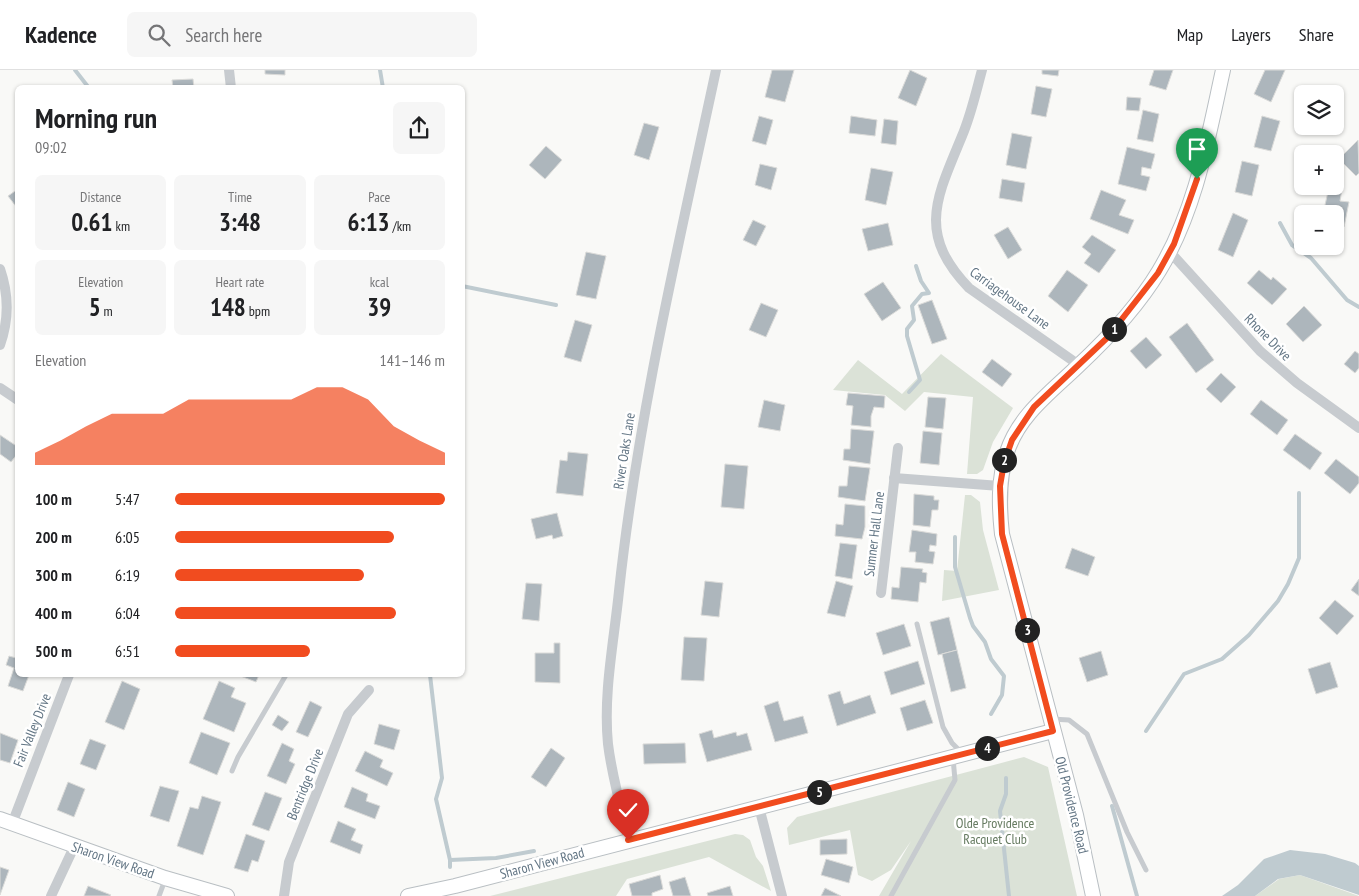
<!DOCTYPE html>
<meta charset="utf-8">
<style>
:root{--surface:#fff;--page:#f6f6f6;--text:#202124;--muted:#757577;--line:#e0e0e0;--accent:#f14c1f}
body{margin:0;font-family:"PT Sans Narrow",sans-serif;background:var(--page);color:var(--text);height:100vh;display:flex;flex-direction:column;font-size:19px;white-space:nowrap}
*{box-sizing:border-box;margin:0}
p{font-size:16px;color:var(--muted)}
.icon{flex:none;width:28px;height:28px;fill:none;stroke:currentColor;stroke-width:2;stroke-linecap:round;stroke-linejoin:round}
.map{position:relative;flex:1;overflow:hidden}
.drawer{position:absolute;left:15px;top:15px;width:450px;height:592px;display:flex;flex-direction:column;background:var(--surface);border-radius:8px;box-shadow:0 1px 4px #0004}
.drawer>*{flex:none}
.fabs{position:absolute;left:1294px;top:15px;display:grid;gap:10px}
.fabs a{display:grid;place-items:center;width:50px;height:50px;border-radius:8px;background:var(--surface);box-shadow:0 1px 4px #0004;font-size:25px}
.pin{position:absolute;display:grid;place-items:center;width:42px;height:42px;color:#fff;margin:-51px -21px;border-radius:50% 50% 50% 0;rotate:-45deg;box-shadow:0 0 5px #0007}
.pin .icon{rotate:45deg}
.km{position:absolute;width:25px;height:25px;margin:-12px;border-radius:50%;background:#222;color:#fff;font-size:14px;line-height:25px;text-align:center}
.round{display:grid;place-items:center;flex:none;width:52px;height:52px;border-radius:8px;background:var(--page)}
.overview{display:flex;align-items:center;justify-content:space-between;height:85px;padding:0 20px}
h1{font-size:28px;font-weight:600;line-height:38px}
.figures{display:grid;grid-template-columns:repeat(3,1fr);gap:8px;height:85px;padding:5px 20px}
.figures div{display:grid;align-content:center;border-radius:8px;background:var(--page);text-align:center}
.figures b{font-size:25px;font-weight:600}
.figures small{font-size:14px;font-weight:400}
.figures p{font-size:14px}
.chart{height:140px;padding:10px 20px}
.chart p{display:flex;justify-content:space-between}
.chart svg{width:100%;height:90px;margin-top:5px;fill:var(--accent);opacity:.7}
ul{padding:0 20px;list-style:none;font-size:16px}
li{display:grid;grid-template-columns:80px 60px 1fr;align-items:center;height:38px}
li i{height:12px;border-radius:6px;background:var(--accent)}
header{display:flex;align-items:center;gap:30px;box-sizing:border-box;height:70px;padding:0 25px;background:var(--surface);border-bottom:1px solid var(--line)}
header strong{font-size:24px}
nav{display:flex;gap:28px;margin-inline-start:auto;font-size:18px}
.search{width:350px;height:45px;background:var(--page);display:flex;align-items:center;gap:12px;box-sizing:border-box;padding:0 18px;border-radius:8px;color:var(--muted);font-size:19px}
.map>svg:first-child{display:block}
</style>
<header>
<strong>Kadence</strong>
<div class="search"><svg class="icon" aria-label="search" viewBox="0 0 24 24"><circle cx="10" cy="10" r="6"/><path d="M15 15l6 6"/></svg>Search here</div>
<nav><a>Map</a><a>Layers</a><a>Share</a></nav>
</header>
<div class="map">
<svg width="1359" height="826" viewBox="0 0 1359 826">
<rect width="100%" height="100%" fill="#f9f9f7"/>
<g fill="#dbe2d7">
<path d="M941 284 1013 338 993 372 983 400 977 404H967L973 327 924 322 905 341 885 325 833 320 858 290 902 324Z"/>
<path d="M965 425H971L980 432 983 460 999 520 942 531 944 500 957 501Z"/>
<path d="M1024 687 1048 697 1077 826H879L911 771 891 800 872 811 858 805 850 760 789 775 787 758 797 747Z"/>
<path d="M735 764 743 765 750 770 756 787 763 796 771 821 709 787 627 809 616 826H490Z"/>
<path d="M1300 805 1359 826H1255L1279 809Z"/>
</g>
<path fill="#bfcbd0" d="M1290 780 1325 784 1355 793 1359 796V825L1300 805 1278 809 1255 826H1222L1238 815 1264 789Z"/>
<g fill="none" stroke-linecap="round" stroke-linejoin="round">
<g stroke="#bfcbd0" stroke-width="4">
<path d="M75 0 89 18"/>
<path d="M380 0 383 18"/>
<path d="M1280 153 1292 175 1311 188 1347 230 1359 237"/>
<path d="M462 216 556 235"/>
<path d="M909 322 920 310 907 266V259L914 250 912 236 922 224 929 223 921 211 916 196"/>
<path d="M955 467V497L970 548 973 556 985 572 991 589 1004 606 1002 625 991 644"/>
<path d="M430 605 442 708 436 729 450 790V797"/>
<path d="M1146 661 1184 604 1222 589 1249 565 1278 531 1288 514 1299 488V423"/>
<path d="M1006 708V724L1000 741 1009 826"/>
<path d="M1112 736 1137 826"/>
<path d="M450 790 496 788 534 781"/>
</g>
</g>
<g fill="#adb6bc" stroke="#dbdbd9">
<path d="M265 0H285V5L265 4Z"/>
<path d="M772 0H794L785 32 765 27Z"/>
<path d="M910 0 927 8 916 36 898 28Z"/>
<path d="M1042 0H1059L1058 6 1042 4Z"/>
<path d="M1154 0H1173L1166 20 1149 15Z"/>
<path d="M1265 0H1285L1271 32 1254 24Z"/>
<path d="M193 9 194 18H173L172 10Z"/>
<path d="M1036 16 1052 19 1046 47 1031 44Z"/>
<path d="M1127 27 1141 28 1139 41 1126 40Z"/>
<path d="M1143 40 1159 44 1153 72 1137 69Z"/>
<path d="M759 46 773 50 766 75 752 71Z"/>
<path d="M851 46 877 50 875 66 849 63Z"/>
<path d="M1262 46 1280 51 1271 81 1254 77Z"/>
<path d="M884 49 898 51 896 75 881 73Z"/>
<path d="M644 53 659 57 649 90 634 85Z"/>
<path d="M1012 63 1032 67 1026 99 1006 95Z"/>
<path d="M1358 70 1359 103 1356 106 1339 89Z"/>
<path d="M546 76 562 90 545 109 529 95Z"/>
<path d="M1127 77 1155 84 1151 99 1142 97 1141 105 1150 107 1146 121 1118 114Z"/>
<path d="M1242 91 1259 95 1252 126 1235 122Z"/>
<path d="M760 94 777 98 771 120 755 115Z"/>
<path d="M871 98 893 102 886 135 865 130Z"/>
<path d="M1002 109 1025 113 1022 132 999 128Z"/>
<path d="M1329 117 1342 119 1340 131 1349 132 1344 157 1335 155V144H1323Z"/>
<path d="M18 119V139L8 126Z"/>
<path d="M1101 120 1126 130 1119 145 1134 150 1128 164 1090 149Z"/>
<path d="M1233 143 1248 150 1233 187 1218 180Z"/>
<path d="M753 150 766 156 756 176 743 170Z"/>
<path d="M888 153 893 175 868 181 862 159Z"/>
<path d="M1008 157 1022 180 1008 189 994 165Z"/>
<path d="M1092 165 1116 180 1099 203 1084 193 1091 184 1082 177Z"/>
<path d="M586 182 606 186 596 229 576 225Z"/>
<path d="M1067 200 1088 215 1068 242 1048 226Z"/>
<path d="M1259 200 1271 210 1273 207 1287 219 1272 235 1247 213Z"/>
<path d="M883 212 901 238 882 251 864 224Z"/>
<path d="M932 230 947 269 932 274 918 235Z"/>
<path d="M761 233 778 240 766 267 749 260Z"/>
<path d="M1304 236 1322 255 1303 272 1286 254Z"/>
<path d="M575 250 592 255 581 292 564 287Z"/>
<path d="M1187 253 1214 290 1196 303 1169 267Z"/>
<path d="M1146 267 1162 285 1146 299 1130 281Z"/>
<path d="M1355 281 1359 284V298L1355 303 1344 294Z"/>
<path d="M992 289 1012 304 1002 317 982 302Z"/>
<path d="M1221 303 1236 317 1221 333 1206 319Z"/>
<path d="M848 323 885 326 884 338 874 337 871 346V357L851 355 853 336 846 335Z"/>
<path d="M928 327 946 328 943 359 925 357Z"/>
<path d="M764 330 785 335 780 361 758 357Z"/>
<path d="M1261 330 1288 350 1277 365 1250 344Z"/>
<path d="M851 359 874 361 870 394 843 390 844 379H850Z"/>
<path d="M923 361 942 363 939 395 920 393Z"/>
<path d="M1295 364 1322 383 1310 400 1283 380Z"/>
<path d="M0 365 18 377V383L11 392 0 384Z"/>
<path d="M568 382 588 384 583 426 556 423 560 390 567 391Z"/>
<path d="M1336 389 1359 407V413L1350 424 1324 403Z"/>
<path d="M725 394 748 396 744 439 721 437Z"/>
<path d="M849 396 870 398 865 431 838 427 839 416H847Z"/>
<path d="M914 424 934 426V430H939L938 440H932L930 457 913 455Z"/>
<path d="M845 434 865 436V457L862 469 835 466 836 454 843 455Z"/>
<path d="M557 443 563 466 553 469 552 465 536 469 531 449Z"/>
<path d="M912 460 937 464 936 476 930 475 929 481 935 482 933 494 915 492 916 482H909Z"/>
<path d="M840 473 857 475 852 509 835 506Z"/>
<path d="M1072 478 1095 487 1088 506 1065 498Z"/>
<path d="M901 497 923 499 922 502 927 503 926 513 920 512 918 532 891 529 892 517 899 518Z"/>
<path d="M1359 509V526L1351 520Z"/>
<path d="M705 511 723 513 719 547 701 545Z"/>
<path d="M836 511 853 516 845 547 827 543Z"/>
<path d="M526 513 542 514 539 551 522 549Z"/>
<path d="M1335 530 1354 546 1337 565 1319 548Z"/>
<path d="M949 547 957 580 938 585 930 552Z"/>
<path d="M904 554 911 576 883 585 876 563Z"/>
<path d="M684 567 707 568 704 611 681 610Z"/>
<path d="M554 573H560V613L535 612V583H554Z"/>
<path d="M957 580 966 618 951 622 942 584Z"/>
<path d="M1101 581 1108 605 1087 612 1079 588Z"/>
<path d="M18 584V605H29L23 621 8 616 14 598 6 595 9 586 16 588Z"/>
<path d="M918 591 925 614 891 625 884 602Z"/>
<path d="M1330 592 1338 617 1316 624 1308 599Z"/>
<path d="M238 605H259L256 612Z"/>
<path d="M122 611 140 619 124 660 105 652Z"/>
<path d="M219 611 235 618 231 627 246 633 234 662 203 649Z"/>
<path d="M840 621 844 634 870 625 876 643 837 656 828 625Z"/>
<path d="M925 630 933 653 907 661 900 638Z"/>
<path d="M310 631 322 637 308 667 296 662Z"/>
<path d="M778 631 784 651 803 646 808 663 775 672 764 636Z"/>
<path d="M278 645 289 652 282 661 272 655Z"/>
<path d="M379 654 400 660 394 680 374 674Z"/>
<path d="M712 660 714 668 736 662 737 666 747 663 752 680 707 692 699 664Z"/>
<path d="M201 662 230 673 217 705 189 693Z"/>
<path d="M0 663 18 670 10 693 0 690Z"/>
<path d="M90 669 106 675 96 700 80 694Z"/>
<path d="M282 673 294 679 289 691 295 694 286 714 267 706Z"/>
<path d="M685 673 686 693 644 694 643 674Z"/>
<path d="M551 678 565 688 546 717 531 707Z"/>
<path d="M365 681 383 690 380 697 393 703 387 716 355 701Z"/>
<path d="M68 712 85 719 74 747 57 740Z"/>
<path d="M160 716 179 721 169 752 150 746Z"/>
<path d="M352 717 368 724 366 731 380 736 375 749 344 737Z"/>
<path d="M265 722 282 728 269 761 252 755Z"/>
<path d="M202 726 221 732 203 785 177 776 190 737 198 739Z"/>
<path d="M338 751 356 759 351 770 363 775 360 784 330 772Z"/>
<path d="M246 764 265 771 258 792 252 790 248 802 234 798Z"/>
<path d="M847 769V784L820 785V770Z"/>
<path d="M826 789 853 797 849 813 821 805Z"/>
<path d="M0 797 9 800 0 825Z"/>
<path d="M660 805 663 819 652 823V826H632L629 814Z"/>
<path d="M685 807 691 826H673L669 812Z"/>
<path d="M88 816 111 825 110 826H84Z"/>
<path d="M730 816 733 826H708L707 823Z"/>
<path d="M825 818 841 826H821Z"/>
</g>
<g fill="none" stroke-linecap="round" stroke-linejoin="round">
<defs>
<g id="secondary">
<path d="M0 749 165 808 227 826"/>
<path d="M408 826 455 816 1053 661"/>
<path d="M1093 826 1076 745 1002 464C999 437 998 409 1007 382 1019 345 1051 322 1078 296 1108 268 1138 236 1159 201 1196 140 1208 68 1223 0"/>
</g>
</defs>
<use href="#secondary" stroke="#b9bfc3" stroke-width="16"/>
<g stroke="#c7cbcf" stroke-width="5">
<path d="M917 554 943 657 952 673 962 683"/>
<path d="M1051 649 1069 650 1087 664 1127 762 1146 800"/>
<path d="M232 701 238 687 286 605"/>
<path d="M159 826 165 810"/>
<path d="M891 826 955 710 953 688"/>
</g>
<g stroke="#c7cbcf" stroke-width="10">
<path d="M229 0 231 18"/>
<path d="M982 0C976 22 971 45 962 66 937 127 916 163 969 218L1079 295"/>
<path d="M1170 182 1260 281 1297 313 1359 358"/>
<path d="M0 199C9 225 9 250 0 275"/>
<path d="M0 318 18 330"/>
<path d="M894 408 1000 416"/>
<path d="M881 523 898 378"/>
<path d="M759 737 782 826"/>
<path d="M12 754 69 605"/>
<path d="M629 770C621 738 612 707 608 674 603 624 614 571 619 521 638 345 679 173 716 0"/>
<path d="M51 826 74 777"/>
<path d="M284 826 289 792 348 644 369 620"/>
</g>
<use href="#secondary" stroke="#fff" stroke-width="14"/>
</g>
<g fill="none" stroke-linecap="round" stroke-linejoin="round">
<defs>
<path id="route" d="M628 770 1053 661 1002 464 1000 416 1004 393 1012 370 1034 337 1107 268 1158 203 1174 174 1197 109"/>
</defs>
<use href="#route" stroke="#fff" stroke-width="10"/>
<use href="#route" stroke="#f14c1f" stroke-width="6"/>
</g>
<g text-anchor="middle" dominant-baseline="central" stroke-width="5" stroke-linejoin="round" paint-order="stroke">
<g font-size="14" fill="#627584" stroke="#fff">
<text transform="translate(1010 228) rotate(36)">Carriagehouse Lane</text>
<text transform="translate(1268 267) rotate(45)">Rhone Drive</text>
<text transform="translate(624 381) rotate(-81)">River Oaks Lane</text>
<text transform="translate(874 464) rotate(-83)">Sumner Hall Lane</text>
<text transform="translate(32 660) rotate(-68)">Fair Valley Drive</text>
<text transform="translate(305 714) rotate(-68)">Bentridge Drive</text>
<text transform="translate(1072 735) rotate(76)">Old Providence Road</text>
<text transform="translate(113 790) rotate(19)">Sharon View Road</text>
<text transform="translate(542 793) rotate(-15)">Sharon View Road</text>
</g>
<g font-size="14" fill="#667b61" stroke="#fff">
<text x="995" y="753">Olde Providence<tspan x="995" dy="16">Racquet Club</tspan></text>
</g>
</g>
</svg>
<div class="fabs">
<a><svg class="icon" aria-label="layers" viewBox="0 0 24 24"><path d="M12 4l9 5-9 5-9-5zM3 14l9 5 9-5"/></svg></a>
<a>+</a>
<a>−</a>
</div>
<div class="pin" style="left:1197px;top:109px;background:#1e9e55"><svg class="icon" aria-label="arrive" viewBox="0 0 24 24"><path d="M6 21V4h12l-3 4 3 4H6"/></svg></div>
<div class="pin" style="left:628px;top:770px;background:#d93025"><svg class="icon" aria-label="check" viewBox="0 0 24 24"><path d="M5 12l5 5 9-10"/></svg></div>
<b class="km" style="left:1114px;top:259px">1</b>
<b class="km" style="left:1004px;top:390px">2</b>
<b class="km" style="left:1027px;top:560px">3</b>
<b class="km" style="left:987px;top:678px">4</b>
<b class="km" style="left:819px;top:722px">5</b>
<section class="drawer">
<div class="overview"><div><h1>Morning run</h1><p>09:02</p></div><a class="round"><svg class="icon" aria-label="share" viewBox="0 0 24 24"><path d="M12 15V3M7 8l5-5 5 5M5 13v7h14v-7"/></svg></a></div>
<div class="figures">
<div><p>Distance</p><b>0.61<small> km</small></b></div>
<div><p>Time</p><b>3:48</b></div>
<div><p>Pace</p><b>6:13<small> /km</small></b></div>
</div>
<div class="figures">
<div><p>Elevation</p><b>5<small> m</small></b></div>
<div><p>Heart rate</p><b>148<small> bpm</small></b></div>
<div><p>kcal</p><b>39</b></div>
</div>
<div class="chart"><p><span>Elevation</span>141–146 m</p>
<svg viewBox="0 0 160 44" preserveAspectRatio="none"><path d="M0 44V38L10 32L20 25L30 19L40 19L50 19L60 12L70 12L80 12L90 12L100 12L110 6L120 6L130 12L140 25L150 32L160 38V44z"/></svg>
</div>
<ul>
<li><b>100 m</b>5:47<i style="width:100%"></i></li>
<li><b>200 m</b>6:05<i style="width:81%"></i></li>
<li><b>300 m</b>6:19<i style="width:70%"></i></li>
<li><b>400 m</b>6:04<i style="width:82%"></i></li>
<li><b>500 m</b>6:51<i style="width:50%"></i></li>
</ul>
</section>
</div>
